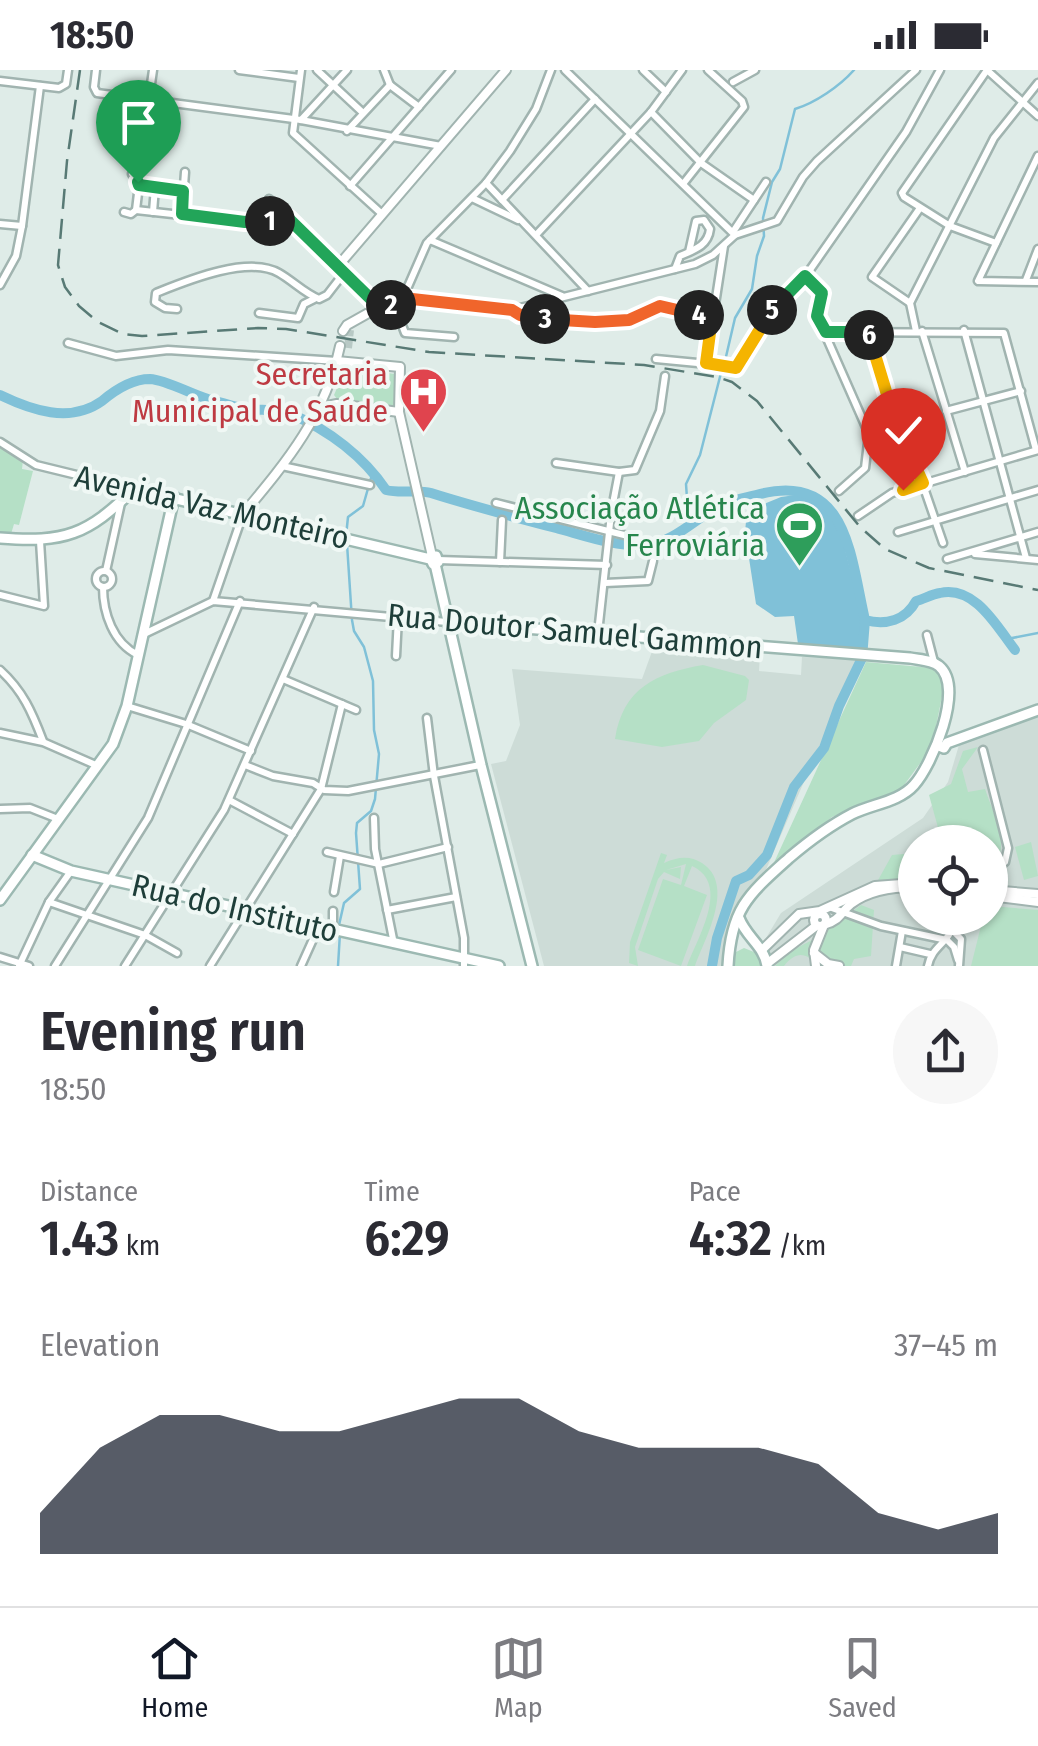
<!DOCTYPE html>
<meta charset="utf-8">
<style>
:root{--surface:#fff;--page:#f7f7f7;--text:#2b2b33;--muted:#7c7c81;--line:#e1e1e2;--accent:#111827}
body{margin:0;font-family:"Fira Sans Condensed",sans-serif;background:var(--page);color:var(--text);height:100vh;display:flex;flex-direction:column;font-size:38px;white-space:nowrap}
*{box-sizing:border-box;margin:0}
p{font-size:32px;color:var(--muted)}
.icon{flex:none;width:55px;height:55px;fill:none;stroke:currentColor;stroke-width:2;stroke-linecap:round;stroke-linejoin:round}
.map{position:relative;height:896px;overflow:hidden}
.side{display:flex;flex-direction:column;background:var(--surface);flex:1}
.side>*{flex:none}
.tools{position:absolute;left:898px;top:755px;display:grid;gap:20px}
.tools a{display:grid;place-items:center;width:110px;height:110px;border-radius:50%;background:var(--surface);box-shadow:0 2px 8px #0004;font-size:50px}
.pin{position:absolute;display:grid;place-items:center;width:85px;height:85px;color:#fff;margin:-102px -42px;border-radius:50% 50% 50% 0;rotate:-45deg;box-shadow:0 0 10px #0007}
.pin .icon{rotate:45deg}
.km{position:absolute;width:50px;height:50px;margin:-25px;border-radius:50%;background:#222;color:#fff;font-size:28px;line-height:50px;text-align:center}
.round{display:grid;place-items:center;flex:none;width:105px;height:105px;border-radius:52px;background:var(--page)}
.headline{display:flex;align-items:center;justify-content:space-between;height:170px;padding:0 40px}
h1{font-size:55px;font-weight:600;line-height:75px}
.stats{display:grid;grid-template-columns:repeat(3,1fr);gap:15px;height:170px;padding:10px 40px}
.stats div{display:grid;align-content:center}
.stats b{font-size:50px;font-weight:600}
.stats small{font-size:28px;font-weight:400}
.stats p{font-size:28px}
.chart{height:280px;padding:20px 40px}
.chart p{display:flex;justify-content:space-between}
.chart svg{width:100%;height:180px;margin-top:10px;fill:var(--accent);opacity:.7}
.status{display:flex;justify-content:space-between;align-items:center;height:70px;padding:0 50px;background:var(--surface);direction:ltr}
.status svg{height:28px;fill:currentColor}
.dock{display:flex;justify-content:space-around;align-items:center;height:140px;border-top:2px solid var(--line);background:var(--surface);font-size:28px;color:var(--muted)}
.dock a{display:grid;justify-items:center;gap:5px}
.dock .current{color:var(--accent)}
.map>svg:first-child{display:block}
</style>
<div class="status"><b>18:50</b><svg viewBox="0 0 49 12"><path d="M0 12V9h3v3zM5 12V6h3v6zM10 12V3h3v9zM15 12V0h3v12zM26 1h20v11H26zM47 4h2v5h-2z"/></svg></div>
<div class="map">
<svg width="1038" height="896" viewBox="0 0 1038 896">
<rect width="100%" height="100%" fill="#dfece8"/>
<g fill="#cddcd7" fill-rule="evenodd">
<path d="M654 576 760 584 759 601 801 605 802 587 857 589 765 802 749 819 734 852 724 896H544L491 694 506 691 520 655 512 599 642 609Z"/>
<path d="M1038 645V896H762L763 873 781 843 923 748 948 712 959 675ZM915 772H990V848H915Z"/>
</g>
<g fill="#b5e0c6">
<path d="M353 298 395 304 394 338 340 333 334 325 343 304Z"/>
<path d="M0 375 23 390 22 399 33 401 19 455 14 454 11 464H0Z"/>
<path d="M866 592 933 598 945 611 932 677 899 722 832 747 772 797Z"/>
<path d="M703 595 745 606 749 610 746 630 714 653 699 671 662 677 615 669C623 618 656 603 703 595Z"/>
<path d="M978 677 962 699 968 722 985 719C993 744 1014 778 990 799V772H942L929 725 951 714 963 681Z"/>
<path d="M1031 772 1038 806 1024 810 1015 777Z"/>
<path d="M661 783 667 785 664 793C677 787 690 785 702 793 736 815 705 868 695 896H687C698 867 731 814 692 796L684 816 707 825 681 896 638 880 663 809 681 815 686 794 666 800 681 797 680 809 664 802 658 809 635 877 638 896 629 893 630 872Z"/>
<path d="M915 783V808L877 812 892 785Z"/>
<path d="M861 835 874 840 871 886 854 889 851 896H818C806 882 796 881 784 896H775L787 883 818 867Z"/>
<path d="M990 836 1038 840V896H971L983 848H990Z"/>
<path d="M744 878 759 884 763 896H731L734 883Z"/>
</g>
<path fill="#80c1d8" d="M802 424 822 433 839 456 862 546 859 580 798 574 794 546 775 547 756 534 745 462 747 441 781 427Z"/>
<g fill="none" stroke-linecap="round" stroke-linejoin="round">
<g stroke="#80c1d8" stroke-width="2.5">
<path d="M725 291 735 248 752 219 757 186 764 166 763 148 772 112 780 99 795 39C815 33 840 16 854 0"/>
<path d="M689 457 686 414 700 385 722 299"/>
<path d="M346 466 348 447 363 436 373 401"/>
<path d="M1007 569 1038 563"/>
<path d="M339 855 344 833 360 819 356 763 357 753 371 741 375 729 379 684 374 660 373 611 364 577 354 561 352 550 347 474"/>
<path d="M338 896 340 863"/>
</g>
<g stroke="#80c1d8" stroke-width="10">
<path d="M0 325C31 340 70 354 102 331 115 320 132 309 150 309 166 310 191 324 208 329 221 332 233 337 246 339 261 341 276 338 291 344 329 360 364 387 386 420 402 424 417 419 431 423 472 436 514 447 556 458 586 466 615 477 646 475 673 473 696 448 719 436 730 430 744 428 756 425 848 400 850 485 865 550 886 556 906 550 916 531 924 529 932 524 940 523 975 515 997 557 1015 580"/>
<path d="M712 896 717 868 736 811 749 805 767 785 794 717 824 678 839 636 862 588 865 550"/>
</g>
<path stroke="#b8c9c5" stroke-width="8" stroke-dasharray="8 4" stroke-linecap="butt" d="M348 278 350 260"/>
<defs>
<g id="minor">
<path d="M96 0 94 17 97 23 301 50 441 76"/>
<path d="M239 0 299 8"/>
<path d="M301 0 293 63 382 144"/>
<path d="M317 0 362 42"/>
<path d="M384 0 390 15"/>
<path d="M565 0 735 165"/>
<path d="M643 0 666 22"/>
<path d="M987 0 902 123 904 127 950 156 996 173"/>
<path d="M987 0 1038 46"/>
<path d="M0 11 59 18 66 14 68 0"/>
<path d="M733 12 755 0"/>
<path d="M390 15 419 37"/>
<path d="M149 28 153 0"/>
<path d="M651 42 701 93 754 130"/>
<path d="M301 50 347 0"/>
<path d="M347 61 390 15"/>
<path d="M1038 86 978 211 1038 212"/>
<path d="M486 113 588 221"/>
<path d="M683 114 744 37 742 31 708 0"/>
<path d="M139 115 183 121"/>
<path d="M350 116 451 0"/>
<path d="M472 128 518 150"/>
<path d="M269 129 338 196"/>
<path d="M502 130 595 29"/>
<path d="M136 140 245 152 288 148"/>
<path d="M124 142 131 144 136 140 139 115 132 104"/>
<path d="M153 142 155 117"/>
<path d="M182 144 185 102"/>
<path d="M0 154 22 156"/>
<path d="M733 162 766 112"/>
<path d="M536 165 651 42 682 0"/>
<path d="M430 170 562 226"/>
<path d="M675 199 680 186C694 180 708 176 710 159L704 150 696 151 689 182"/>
<path d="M805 207 822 223 817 246 869 364 865 398 839 421"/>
<path d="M1026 210 1038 179"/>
<path d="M0 215 16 186 22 156 40 16"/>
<path d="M403 228 512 240 526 247 595 252 629 249 664 236 712 248"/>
<path d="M910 233 872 207 920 138"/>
<path d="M394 234 405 263 454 267"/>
<path d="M379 237 403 228 427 173 486 113 510 81 536 39 551 0"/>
<path d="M177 239 165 238 155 232 156 223C186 211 248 185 279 203 293 211 304 223 319 229L327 225 344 203"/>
<path d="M512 240 695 194 713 185 735 165 777 151 803 107 817 91 916 0"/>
<path d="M259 243 298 248 304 234 314 229"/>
<path d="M964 260 1026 488"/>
<path d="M916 261 910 233 994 68 1038 13"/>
<path d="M922 261 965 402"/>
<path d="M825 262 1004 263 1036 380"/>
<path d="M868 262 895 351 912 383 943 473"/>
<path d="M68 273 116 286 168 280 337 291"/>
<path d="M656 289 739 297 760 255 805 207 906 62 940 0"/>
<path d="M706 293 724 176"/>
<path d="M946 341 1021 321"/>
<path d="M869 364 895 352"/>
<path d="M0 372 36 395 134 419"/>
<path d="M556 393 619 402 635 400 660 341 665 306"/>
<path d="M282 396 370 415"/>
<path d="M496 433 632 467"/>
<path d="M858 446 892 423 1038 380"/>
<path d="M898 462 1038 420"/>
<path d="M975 484 1038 490"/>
<path d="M947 489 1038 462"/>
<path d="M438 490 607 495"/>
<path d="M500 492 502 450"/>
<path d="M106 501 121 433"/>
<circle cx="104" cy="509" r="8"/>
<path d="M605 513 648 511 653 491"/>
<path d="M103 517C103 543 113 573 138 585"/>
<path d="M0 525 44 536 40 471"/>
<path d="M213 531 243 444"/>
<path d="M598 563 611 444 619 402"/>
<path d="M142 565 213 531 447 552"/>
<path d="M927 565 934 592"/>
<path d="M396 586 398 547"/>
<path d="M0 600C23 621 32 642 43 671"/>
<path d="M283 609 356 640"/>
<path d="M127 636 186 654 251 681"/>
<path d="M427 648 434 706 464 868V896"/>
<path d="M0 663 43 672 98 696"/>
<path d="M983 680 1008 778 1005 792 990 804"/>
<path d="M245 695 273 706 313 713 324 720 348 721 480 695"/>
<path d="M229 730 293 764"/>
<path d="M0 739 30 738 58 749"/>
<path d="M374 748 375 779 394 874"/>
<path d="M327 782 379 794 448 777"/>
<path d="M334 822 340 786"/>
<path d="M49 832 145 865 177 883"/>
<path d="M829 837 881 856 947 870"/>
<path d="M387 840 456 827"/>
<path d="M333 841V858"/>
<path d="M952 860 961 869 959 896"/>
<path d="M947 870 954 877 958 890"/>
<path d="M900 877 930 884"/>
<path d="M0 887 29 896"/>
<path d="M19 896 49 832 71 801"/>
<path d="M55 896 148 748 240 531"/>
<path d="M125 896 224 740 314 537"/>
<path d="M210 896 321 719 342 634"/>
<path d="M301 896 319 856"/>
<path d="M896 896 902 861"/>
<path d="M928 896C931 879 944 875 952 860L948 848"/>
</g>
<g id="tertiary">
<path d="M343 261 347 255 379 237 338 196 506 0"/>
<path d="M337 291 400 297 399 342 432 486"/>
<path d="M333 307 358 296"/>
<path d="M322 337 337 334 399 342"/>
<path d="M243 444C288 390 325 346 340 276"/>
<path d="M990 820 1038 824"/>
<path d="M990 826 1038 832"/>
<circle cx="820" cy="850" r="6"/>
<path d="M826 854C839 851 841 842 851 834 869 820 893 817 915 817"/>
<path d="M762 880 799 844 820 841 875 816 915 813"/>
<path d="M814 883 828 894 839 896"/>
<path d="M768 893 816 856"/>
<path d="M816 896 814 880 824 855"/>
</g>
<g id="secondary">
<path d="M0 468C65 473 87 465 134 419L430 489"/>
<path d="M436 486 438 492 433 494 430 487Z"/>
<path d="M435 494 481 695 532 896"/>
<path d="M447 552 910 588C920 590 932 590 939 596 965 618 932 695 914 715 899 732 872 734 852 744 829 756 809 771 789 788 749 824 731 838 728 896"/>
<path d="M937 675 944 678 947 673 1038 640"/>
<path d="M32 785 71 801 499 896"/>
<path d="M0 830 113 674 127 636 174 427"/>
<path d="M739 848C746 867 765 877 767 896"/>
</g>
</defs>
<use href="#minor" stroke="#a1b4b0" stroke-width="11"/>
<use href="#tertiary" stroke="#a1b4b0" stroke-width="12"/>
<use href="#secondary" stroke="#9cb9b2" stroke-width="14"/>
<use href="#minor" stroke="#fff" stroke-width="6"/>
<use href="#tertiary" stroke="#fff" stroke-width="8"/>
<use href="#secondary" stroke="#fff" stroke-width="9"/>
<path stroke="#587a75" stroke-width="2.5" stroke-dasharray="20 10" stroke-linecap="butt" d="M80 0 67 91 58 195 65 217 79 236 98 252 123 264 142 266 258 258 286 259 429 282 644 295 717 307 732 312 757 331 860 457 885 479 929 498 1038 520"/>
</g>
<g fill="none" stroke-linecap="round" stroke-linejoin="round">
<defs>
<path id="split-1" d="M138 112 139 115 183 121 182 144 245 152 270 151"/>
<path id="split-2" d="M270 151 288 148 379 237 391 235"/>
<path id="split-3" d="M391 235 403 228 512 240 520 245 545 249"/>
<path id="split-4" d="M545 249 595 252 629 250 660 236 699 245"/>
<path id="split-5" d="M699 245 712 248 706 293 736 298 772 240"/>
<path id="split-6" d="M772 240 805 206 822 223 817 246 826 262H868L869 265"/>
<path id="split-7" d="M869 265 895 351 923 413 903 420"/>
</defs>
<use href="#split-1" stroke="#fff" stroke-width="20"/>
<use href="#split-2" stroke="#fff" stroke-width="20"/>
<use href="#split-3" stroke="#fff" stroke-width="20"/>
<use href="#split-4" stroke="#fff" stroke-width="20"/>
<use href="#split-5" stroke="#fff" stroke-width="20"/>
<use href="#split-6" stroke="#fff" stroke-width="20"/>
<use href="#split-7" stroke="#fff" stroke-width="20"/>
<use href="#split-1" stroke="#22a559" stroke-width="12"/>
<use href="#split-2" stroke="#22a559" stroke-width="12"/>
<use href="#split-3" stroke="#f0652b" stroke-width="12"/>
<use href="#split-4" stroke="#f0652b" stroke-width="12"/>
<use href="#split-5" stroke="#f5b400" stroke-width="12"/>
<use href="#split-6" stroke="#22a559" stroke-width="12"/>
<use href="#split-7" stroke="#f5b400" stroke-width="12"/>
</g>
<defs>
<symbol id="hospital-pin" viewBox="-11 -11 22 30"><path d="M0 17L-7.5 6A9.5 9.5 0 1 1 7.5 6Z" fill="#e0444e" stroke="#f0f8f5"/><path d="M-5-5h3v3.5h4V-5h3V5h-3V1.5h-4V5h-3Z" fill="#fff"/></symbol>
<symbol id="stadium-pin" viewBox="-11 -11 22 30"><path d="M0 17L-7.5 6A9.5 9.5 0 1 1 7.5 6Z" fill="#2e9e5b" stroke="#f0f8f5"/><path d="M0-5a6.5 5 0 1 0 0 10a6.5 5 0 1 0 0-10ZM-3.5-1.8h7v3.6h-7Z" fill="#fff"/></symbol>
</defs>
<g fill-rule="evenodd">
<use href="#hospital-pin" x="396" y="294" width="55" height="75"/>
<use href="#stadium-pin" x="772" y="428" width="55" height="75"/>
</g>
<g text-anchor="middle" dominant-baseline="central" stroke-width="8" stroke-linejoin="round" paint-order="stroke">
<g font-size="32" fill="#be3a42" stroke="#f0f8f5" text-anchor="end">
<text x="388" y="304">Secretaria<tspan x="388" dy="37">Municipal de Saúde</tspan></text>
</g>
<g font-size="32" fill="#1e3e39" stroke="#f0f8f5">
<text transform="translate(212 437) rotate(13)">Avenida Vaz Monteiro</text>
<text transform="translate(575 561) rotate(5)">Rua Doutor Samuel Gammon</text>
<text transform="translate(235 838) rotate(13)">Rua do Instituto</text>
</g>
<g font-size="32" fill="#27864d" stroke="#f0f8f5" text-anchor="end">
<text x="765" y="438">Associação Atlética<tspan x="765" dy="37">Ferroviária</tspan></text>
</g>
</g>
</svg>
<div class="tools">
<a><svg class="icon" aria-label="locate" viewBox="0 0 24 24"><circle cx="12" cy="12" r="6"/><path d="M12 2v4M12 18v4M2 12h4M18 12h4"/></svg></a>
</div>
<div class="pin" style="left:138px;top:112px;background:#1e9e55"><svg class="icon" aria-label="arrive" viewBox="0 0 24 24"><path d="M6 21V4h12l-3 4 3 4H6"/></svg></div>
<div class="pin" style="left:903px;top:420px;background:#d93025"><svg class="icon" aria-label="check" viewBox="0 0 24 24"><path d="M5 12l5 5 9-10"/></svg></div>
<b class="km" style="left:270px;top:151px">1</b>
<b class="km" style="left:391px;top:235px">2</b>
<b class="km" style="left:545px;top:249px">3</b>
<b class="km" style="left:699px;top:245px">4</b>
<b class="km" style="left:772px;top:240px">5</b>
<b class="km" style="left:869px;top:265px">6</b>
</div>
<section class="side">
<div class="headline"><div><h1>Evening run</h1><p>18:50</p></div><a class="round"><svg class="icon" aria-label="share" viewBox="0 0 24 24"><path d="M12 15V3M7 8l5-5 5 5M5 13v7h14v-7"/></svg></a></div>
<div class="stats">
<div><p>Distance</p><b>1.43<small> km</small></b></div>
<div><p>Time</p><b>6:29</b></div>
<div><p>Pace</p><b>4:32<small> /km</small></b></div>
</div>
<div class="chart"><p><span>Elevation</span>37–45 m</p>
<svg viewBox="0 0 160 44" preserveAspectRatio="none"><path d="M0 44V34L10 18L20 10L30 10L40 14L50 14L60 10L70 6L80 6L90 14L100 18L110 18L120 18L130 22L140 34L150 38L160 34V44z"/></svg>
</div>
</section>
<nav class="dock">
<a class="current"><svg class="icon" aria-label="home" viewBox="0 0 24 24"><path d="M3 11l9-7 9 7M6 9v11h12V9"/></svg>Home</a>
<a><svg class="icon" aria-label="map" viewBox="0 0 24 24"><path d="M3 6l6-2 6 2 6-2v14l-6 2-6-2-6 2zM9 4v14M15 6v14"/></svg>Map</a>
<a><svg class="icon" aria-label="saved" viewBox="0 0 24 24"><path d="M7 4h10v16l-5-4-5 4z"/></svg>Saved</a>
</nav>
